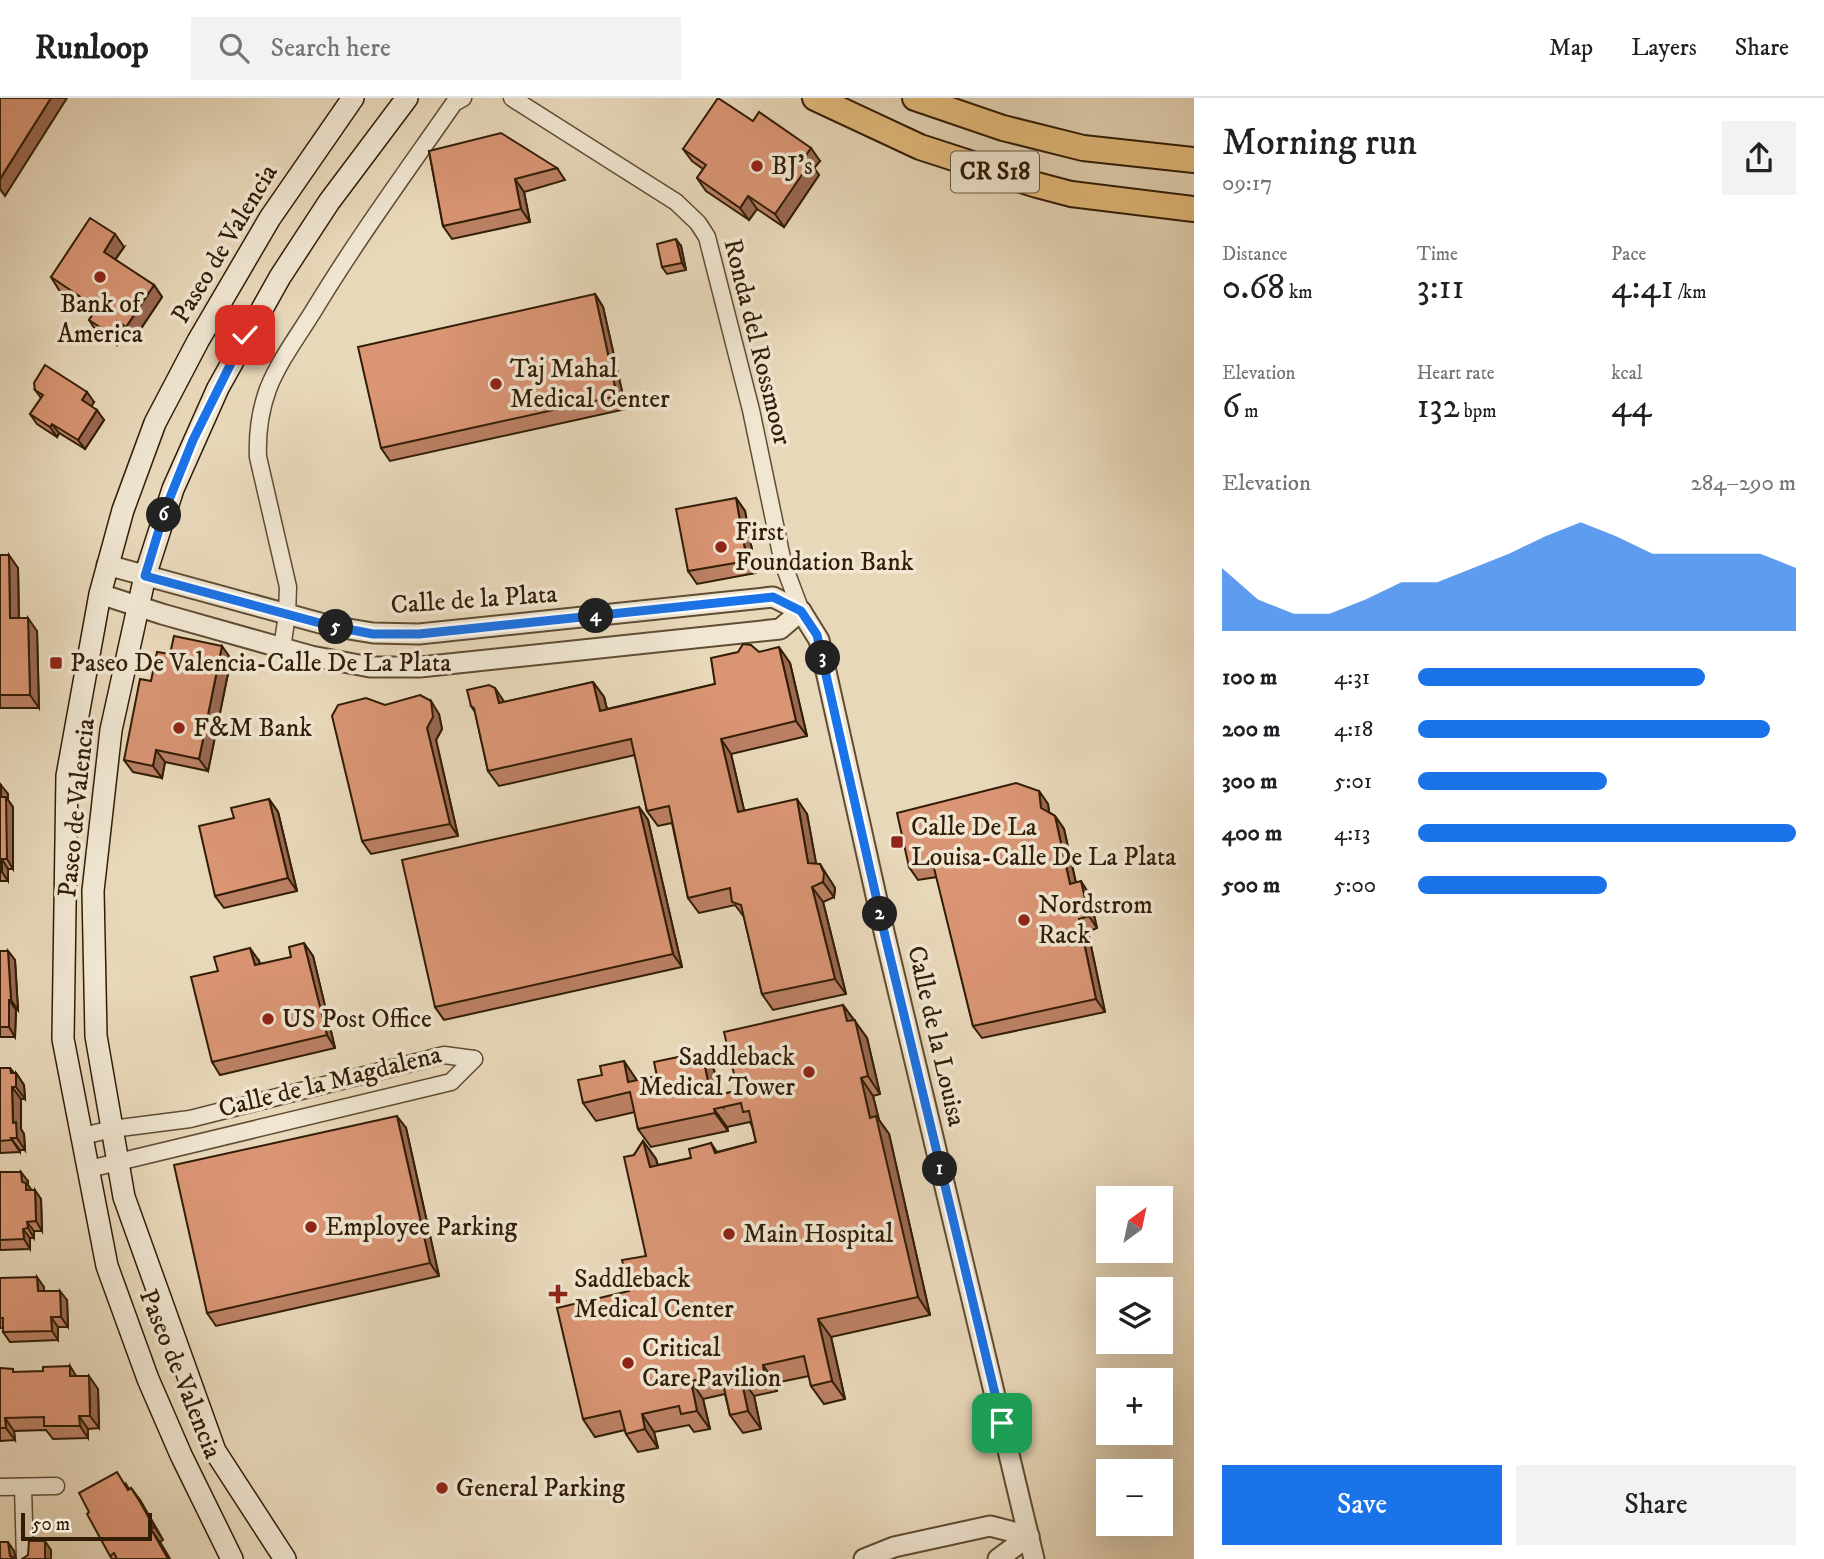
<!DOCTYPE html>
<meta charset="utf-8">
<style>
:root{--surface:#fff;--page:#f2f2f2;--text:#202124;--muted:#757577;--line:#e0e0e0;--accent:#1a73e8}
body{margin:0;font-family:"IM FELL DW Pica",serif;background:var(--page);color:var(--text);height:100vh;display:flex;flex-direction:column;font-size:26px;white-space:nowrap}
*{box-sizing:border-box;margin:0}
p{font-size:23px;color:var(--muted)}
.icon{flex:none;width:38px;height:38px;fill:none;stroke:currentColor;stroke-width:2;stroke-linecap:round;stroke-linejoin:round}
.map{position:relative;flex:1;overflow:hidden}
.sheet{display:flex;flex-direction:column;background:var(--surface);width:630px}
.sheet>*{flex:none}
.needle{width:46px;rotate:33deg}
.buttons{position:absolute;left:1096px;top:1088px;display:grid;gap:14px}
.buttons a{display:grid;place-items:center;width:77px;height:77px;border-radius:0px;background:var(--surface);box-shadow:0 7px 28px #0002;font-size:35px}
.scale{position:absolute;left:21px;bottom:18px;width:131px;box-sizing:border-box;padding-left:7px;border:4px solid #311d06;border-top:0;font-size:19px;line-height:24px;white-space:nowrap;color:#311d06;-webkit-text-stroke:5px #f0e6d2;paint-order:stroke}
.pin{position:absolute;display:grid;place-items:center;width:60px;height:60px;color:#fff;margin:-30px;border-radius:14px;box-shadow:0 4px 10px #0006}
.km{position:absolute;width:35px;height:35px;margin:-18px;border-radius:50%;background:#222;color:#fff;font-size:19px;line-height:35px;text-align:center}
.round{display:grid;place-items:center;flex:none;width:74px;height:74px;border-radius:0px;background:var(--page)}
.overview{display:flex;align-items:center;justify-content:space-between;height:119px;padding:0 28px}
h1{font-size:38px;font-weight:600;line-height:52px}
.metrics{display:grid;grid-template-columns:repeat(3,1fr);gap:10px;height:119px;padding:7px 28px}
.metrics div{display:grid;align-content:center}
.metrics b{font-size:35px;font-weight:600}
.metrics small{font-size:19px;font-weight:400}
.metrics p{font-size:19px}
.chart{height:196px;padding:14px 28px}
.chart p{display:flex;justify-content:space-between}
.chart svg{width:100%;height:126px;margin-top:7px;fill:var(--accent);opacity:.7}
.cta{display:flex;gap:14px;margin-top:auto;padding:14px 28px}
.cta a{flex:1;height:80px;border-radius:0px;background:var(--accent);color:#fff;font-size:28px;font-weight:600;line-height:80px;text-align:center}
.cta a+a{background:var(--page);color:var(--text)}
ul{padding:0 28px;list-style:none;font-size:23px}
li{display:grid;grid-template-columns:112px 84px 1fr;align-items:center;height:52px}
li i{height:18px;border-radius:9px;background:var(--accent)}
header{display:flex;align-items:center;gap:42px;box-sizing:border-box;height:98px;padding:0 35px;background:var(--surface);border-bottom:2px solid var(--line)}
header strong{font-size:33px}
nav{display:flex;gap:38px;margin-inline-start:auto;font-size:24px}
.search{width:490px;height:63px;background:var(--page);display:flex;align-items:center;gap:18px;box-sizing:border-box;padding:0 24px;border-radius:0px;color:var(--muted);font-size:26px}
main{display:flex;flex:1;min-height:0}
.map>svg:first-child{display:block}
</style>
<header>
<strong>Runloop</strong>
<div class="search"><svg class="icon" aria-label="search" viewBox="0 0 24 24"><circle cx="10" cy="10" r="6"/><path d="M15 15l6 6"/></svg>Search here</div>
<nav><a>Map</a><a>Layers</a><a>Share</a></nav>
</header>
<main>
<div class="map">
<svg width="1194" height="1461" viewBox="0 0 1194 1461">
<rect width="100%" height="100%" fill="#e8d8ba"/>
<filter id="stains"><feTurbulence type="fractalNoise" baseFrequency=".00286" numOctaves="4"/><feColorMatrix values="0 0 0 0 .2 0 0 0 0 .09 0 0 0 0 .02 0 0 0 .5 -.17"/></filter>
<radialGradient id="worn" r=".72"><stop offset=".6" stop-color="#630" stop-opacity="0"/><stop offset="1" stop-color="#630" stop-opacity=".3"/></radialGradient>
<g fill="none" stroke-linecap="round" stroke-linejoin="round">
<defs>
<g id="minor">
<path d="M512 0 676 104 698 125 707 139 751 312 783 465 801 513"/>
<path d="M282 550 287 517 288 489 258 359C257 335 260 313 268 291 279 263 298 238 314 212 357 141 406 74 454 5L463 0"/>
<path d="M83 1038 112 1031 190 1021 444 957 474 961"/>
<path d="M89 1071 451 984 474 961"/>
<path d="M0 1389 56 1388"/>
<path d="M23 1389 25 1461"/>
</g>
<g id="tertiary">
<path d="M107 467 331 528 373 535 419 536 773 499 801 513 819 542 885 838 1034 1461"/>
<path d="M100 496 162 516 311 558 370 569H420L780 531 801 513"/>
<path d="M864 1461 894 1449 990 1428 1029 1438"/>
<path d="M998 1461 1029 1438"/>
</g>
<g id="secondary">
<path d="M232 1461 181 1357 148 1281 107 1168 63 941 67 678 100 496 123 412 155 325 198 243 270 120 353 0"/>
<path d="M285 1461 215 1353 124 1099 96 938 93 793 111 632 145 478 173 391 218 290 280 179 329 104 407 0"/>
</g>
<g id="primary">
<path d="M815 0 920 49 1037 87 1071 96 1194 111"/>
<path d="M915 0 1003 30 1083 50 1194 62"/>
</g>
</defs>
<use href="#minor" stroke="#5f4c33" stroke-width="19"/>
<use href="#tertiary" stroke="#5f4c33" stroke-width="23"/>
<use href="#secondary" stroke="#311d06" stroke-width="24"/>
<use href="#primary" stroke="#311d06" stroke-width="28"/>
<use href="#minor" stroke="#f0e6d2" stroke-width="16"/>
<use href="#tertiary" stroke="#f0e6d2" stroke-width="19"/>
<use href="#secondary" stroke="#f0e6d2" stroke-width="21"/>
<use href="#primary" stroke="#e4bc7d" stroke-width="24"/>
</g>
<g fill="#bb8064" stroke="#311d06" stroke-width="2">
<path d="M753 23 820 63 814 70 819 77 784 129 757 111 749 122 706 93 697 80 703 71 692 63 683 51Z"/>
<path d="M429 53 557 70 565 82 524 94 530 124 452 141 443 128Z"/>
<path d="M681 148 686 172 667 176 662 169Z"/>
<path d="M124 149 115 162 154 187 162 199 134 241 125 235 117 247 97 234 89 222 94 214 59 192 51 179Z"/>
<path d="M595 196 603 209 626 311 390 363 381 350Z"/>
<path d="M35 292 94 304 91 308 104 322 85 351 59 335 57 339 37 326 30 316 41 300Z"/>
<path d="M736 400 745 413 756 475 697 486 688 473Z"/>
<path d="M0 457 18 470 19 520 37 533 39 610H0Z"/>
<path d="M759 554 790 565 807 638 731 656 744 712 807 716 816 766 830 782 835 790 834 799 823 804 846 896 773 912 762 896 744 819 735 807 699 815 688 800 672 725 658 728 647 713 635 657 499 688 488 673 475 614 471 608 505 604 593 584 604 599 607 611 715 586Z"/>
<path d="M170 556 231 561 208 673 165 664 162 680 133 674 124 662 151 583Z"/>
<path d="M385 607 439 616 442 631 436 642 458 738 371 756 362 743Z"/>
<path d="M0 687 8 696V702L13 709V771H8V783H0Z"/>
<path d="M1039 693 1048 706 1049 714 1055 718 1064 731 1076 785 1089 796 1097 830 1088 834 1105 914 982 940 973 928 937 779 918 782 909 769Z"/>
<path d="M269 701 278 714 297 793 224 810 215 798 234 720Z"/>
<path d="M639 709 648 722 682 869 444 922 435 909Z"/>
<path d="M0 853H8L15 862 18 912H16L15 939H0Z"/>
<path d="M313 858 335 950 220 977 212 964 259 863 260 866Z"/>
<path d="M843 907 867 940 880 996 873 998 879 1022 889 1036 930 1217 831 1239 845 1301 824 1306 811 1288 809 1278 775 1285 777 1293 754 1298 761 1331 743 1335 730 1317 725 1296 703 1301 710 1331 694 1334 689 1327 654 1334 658 1350 638 1354 626 1336 625 1332 595 1339 583 1321 629 1193 646 1158 634 1057 643 1043 656 1061 658 1067 691 1060 711 1045 717 1054 756 1044 752 1028 750 1024 727 1029 728 1033 651 1049 638 1031 635 1014 596 1023 583 1005 636 981 637 982 714 972 720 996 738 993Z"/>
<path d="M0 970H10L14 975H16L24 987 25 1001H21V1031L24 1036 25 1052H20V1054L0 1055Z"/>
<path d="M406 1030 439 1178 216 1228 207 1215Z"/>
<path d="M0 1074 28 1083V1087L31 1092 41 1101 42 1133H34V1140H30V1151L0 1152Z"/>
<path d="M0 1180 44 1189V1193L67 1202 68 1229H58V1242L10 1244 3 1234V1230H0Z"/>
<path d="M0 1270 15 1274 76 1278 98 1291 99 1330 88 1331V1340L53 1341 46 1332 14 1333 15 1342 0 1343Z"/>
<path d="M126 1386 129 1391 131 1390 140 1402 163 1442 160 1444 170 1461H112L110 1458Z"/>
</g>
<g fill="#996851" stroke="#311d06" stroke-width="2">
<path d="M51 0H67L5 98 0 91V81Z"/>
<path d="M811 50 820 63 814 70 819 77 784 129 775 116 804 60Z"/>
<path d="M515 81 524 94 530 124 521 111Z"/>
<path d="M748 98 757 111 749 122 740 110Z"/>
<path d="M115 136 124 149 112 166 104 154Z"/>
<path d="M676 141 681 148 686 172 682 165Z"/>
<path d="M154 187 162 199 134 241 126 229Z"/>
<path d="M595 196 603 209 626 311 617 298Z"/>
<path d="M117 223 125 235 117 247 109 235Z"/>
<path d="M87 294 94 304 89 312 82 302Z"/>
<path d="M97 312 104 322 85 351 78 342Z"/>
<path d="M52 326 59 335 57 339 50 329Z"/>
<path d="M736 400 745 413 756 475 747 463Z"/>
<path d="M9 457 18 470 19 533 10 520Z"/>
<path d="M28 520 37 533 39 610 30 597Z"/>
<path d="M222 548 231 561 208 673 199 661Z"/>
<path d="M779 549 790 565 807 638 796 623Z"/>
<path d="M593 584 604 599 611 628 600 613Z"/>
<path d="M495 590 505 605H499Z"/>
<path d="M431 603 439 616 442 631 436 642 458 738 450 726 427 630Z"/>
<path d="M721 641 731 656 748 729 738 714Z"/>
<path d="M156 652 165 664 162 680 153 668Z"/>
<path d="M1 687 8 696V702L13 709V771L7 761 1 699Z"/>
<path d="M1039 693 1048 706 1050 723 1041 710Z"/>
<path d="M269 701 278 714 297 793 288 780Z"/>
<path d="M797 701 807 716 819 781 808 765Z"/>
<path d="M639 709 648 722 682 869 673 856Z"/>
<path d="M1055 718 1064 731 1079 799 1070 786Z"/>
<path d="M2 761 8 771V783L2 774Z"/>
<path d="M820 766 835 790 834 799 823 784Z"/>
<path d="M1081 783 1089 796 1097 830 1089 818Z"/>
<path d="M812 789 823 804 846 896 835 881Z"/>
<path d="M1079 821 1088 834 1105 914 1096 901Z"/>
<path d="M304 845 313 858 335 950 327 937Z"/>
<path d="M250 850 259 863 264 880 255 867Z"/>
<path d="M8 853 15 862 18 912 11 902Z"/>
<path d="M9 902 16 912 15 939 9 929Z"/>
<path d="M843 907 867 940 880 996 868 978 847 923Z"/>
<path d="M702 954 714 972 723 1009 711 998Z"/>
<path d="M624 963 636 981 641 1002 628 984Z"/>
<path d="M10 970 16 978V975L24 987 25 1001 16 989 11 975Z"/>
<path d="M861 980 873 998 879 1022 889 1036 930 1217 918 1199 870 1020Z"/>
<path d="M12 989 21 1001V1031L24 1036 25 1052 17 1040 13 1025Z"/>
<path d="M714 1011 727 1029 728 1033 715 1015Z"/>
<path d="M397 1018 406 1030 439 1178 430 1165Z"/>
<path d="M11 1040 20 1052V1054L12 1042Z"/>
<path d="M643 1043 656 1061 662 1087 650 1069Z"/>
<path d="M21 1074 28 1083V1087L33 1094V1101L22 1084Z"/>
<path d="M35 1092 41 1101 42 1133 36 1123Z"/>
<path d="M27 1124 34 1133V1140L28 1130Z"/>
<path d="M23 1131 30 1140V1151L24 1141Z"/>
<path d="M37 1179 44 1189V1203L38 1193Z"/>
<path d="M60 1193 67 1202 68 1229 61 1219Z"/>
<path d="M51 1219 58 1229V1242L52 1233Z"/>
<path d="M818 1221 831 1239 845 1301 832 1283Z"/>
<path d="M763 1267 775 1285 777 1293 764 1275Z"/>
<path d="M70 1268 78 1281 70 1278Z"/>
<path d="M89 1278 98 1291 99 1330 90 1318Z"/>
<path d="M741 1280 754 1298 761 1331 748 1313Z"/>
<path d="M691 1283 703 1301 710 1331 697 1313Z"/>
<path d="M642 1316 654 1334 658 1350 645 1331Z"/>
<path d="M79 1318 88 1331V1340L80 1328Z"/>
<path d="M5 1320 14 1333 15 1342 6 1330Z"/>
<path d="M131 1390 140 1402 163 1442 154 1429Z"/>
<path d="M151 1431 160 1444 170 1461H168Z"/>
<path d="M45 1443 51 1452V1461H45Z"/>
<path d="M8 1444 14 1453 16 1461 10 1458Z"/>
</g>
<g fill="#da9574" stroke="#311d06" stroke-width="2">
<path d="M0 0H51L0 81Z"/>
<path d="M718 0 753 23 759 14 811 50 804 60 810 65 775 116 748 98 740 110 697 80 706 67 683 51Z"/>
<path d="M501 35 557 70 515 81 521 111 443 128 429 53Z"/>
<path d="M90 120 115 136 104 154 154 187 126 229 117 223 109 235 89 222 97 210 51 179Z"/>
<path d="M676 141 682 165 662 169 657 146Z"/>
<path d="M595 196 617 298 381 350 358 249Z"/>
<path d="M45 267 87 294 82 302 97 312 78 342 52 326 50 329 30 316 43 297 35 292 34 285Z"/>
<path d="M736 400 747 463 688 473 676 411Z"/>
<path d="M0 457H9L10 520H28L30 597H0Z"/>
<path d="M174 538 222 548 199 661 156 652 153 668 124 662 140 581 151 583 157 554 170 556Z"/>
<path d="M743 546 751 547 759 554 779 549 796 623 721 641 738 714 797 701 808 765 820 766 824 775 823 784 812 789 835 881 762 896 741 807 732 804 730 790 688 800 669 708 647 713 631 641 488 673 474 610 471 608 467 592 489 587 495 590 499 605 593 584 600 613 715 586 711 560 738 554Z"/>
<path d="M420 597 431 603 433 619 427 630 450 726 362 743 332 618 338 607 366 600 385 607Z"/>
<path d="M1016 685 1039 693 1041 710 1055 718 1070 786 1081 783 1089 818 1079 821 1096 901 973 928 933 766 909 769 897 715Z"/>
<path d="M0 687H1V699H6L7 761H2V774H0Z"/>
<path d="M269 701 288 780 215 798 199 728 234 720 231 710Z"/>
<path d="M639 709 673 856 435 909 402 762Z"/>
<path d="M304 845 327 937 212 964 191 879 218 873 214 859 250 850 255 867 291 859 289 849Z"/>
<path d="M0 853H8L11 902H9V929H0Z"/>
<path d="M843 907 847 923 855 922 868 978 861 980 870 1020 876 1018 918 1199 818 1221 832 1283 811 1288 804 1258 763 1267 764 1275 741 1280 748 1313 730 1317 721 1276 691 1283 697 1313 681 1316 679 1308 642 1316 645 1331 626 1336 620 1313 583 1321 557 1210 629 1193 622 1162 646 1158 624 1059 634 1057 643 1043 650 1069 691 1060 689 1051 711 1045 715 1055 756 1044 749 1013 743 1014 741 1005 714 1011 715 1015 638 1031 630 994 583 1005 578 982 602 977 600 968 624 963 628 984 657 978 654 964 702 954 711 998 738 993 724 934Z"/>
<path d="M0 970H10L11 975H16V989H12L13 1025 16 1024 17 1040H11L12 1042 0 1043Z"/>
<path d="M397 1018 430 1165 207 1215 174 1067Z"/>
<path d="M0 1074H21L22 1084 26 1085V1092H35L36 1123 27 1124 28 1130 23 1131 24 1141 0 1142Z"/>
<path d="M37 1179 38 1193H60L61 1219H51L52 1233 3 1234V1220H0V1180Z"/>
<path d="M70 1268V1278H89L90 1318H79L80 1328H44V1319L5 1320 6 1330H0V1270L13 1271V1274L43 1273V1269Z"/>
<path d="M117 1374 128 1392 131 1390 140 1404 154 1429 151 1431 168 1461H117L114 1455 110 1458 87 1416 89 1414 79 1395Z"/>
<path d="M29 1443H45V1461H22L28 1457Z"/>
<path d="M0 1444H8L10 1458 16 1461H0Z"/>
</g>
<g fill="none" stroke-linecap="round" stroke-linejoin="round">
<defs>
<path id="route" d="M245 237 193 342 165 412 145 478 331 528 373 536H419L773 499 801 513 817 537 885 838 1002 1325"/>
</defs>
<use href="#route" stroke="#fff" stroke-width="14"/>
<use href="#route" stroke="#1a73e8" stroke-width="9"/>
</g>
<g fill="#8f2418" stroke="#f0e6d2" stroke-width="2.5">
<circle cx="757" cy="68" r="7"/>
<circle cx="100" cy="179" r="7"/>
<circle cx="496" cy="286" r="7"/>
<circle cx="721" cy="449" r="7"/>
<rect x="49" y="558" width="14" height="14" rx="3.5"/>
<circle cx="179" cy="630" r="7"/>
<rect x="890" y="737" width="14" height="14" rx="3.5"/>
<circle cx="1024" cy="822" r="7"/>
<circle cx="268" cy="921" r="7"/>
<circle cx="809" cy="974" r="7"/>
<circle cx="311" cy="1129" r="7"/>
<circle cx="729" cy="1136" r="7"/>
<path d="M554.5 1185.5h7v7h7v7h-7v7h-7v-7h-7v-7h7z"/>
<circle cx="628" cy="1265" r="7"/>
<circle cx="442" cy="1390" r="7"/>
</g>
<g text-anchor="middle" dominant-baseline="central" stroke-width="7" stroke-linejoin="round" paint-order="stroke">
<rect fill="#f0e6d2" stroke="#6a5943" stroke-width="2" x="951" y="53.5" width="88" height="41" rx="5"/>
<g font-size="24" font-weight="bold" fill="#311d06">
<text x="995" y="74">CR S18</text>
</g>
<g font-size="26" fill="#311d06" stroke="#f0e6d2" text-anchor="start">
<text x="771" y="68">BJ's</text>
<text x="100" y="206" text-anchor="middle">Bank of<tspan x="100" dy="30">America</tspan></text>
<text x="510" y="271">Taj Mahal<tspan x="510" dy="30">Medical Center</tspan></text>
<text x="735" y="434">First<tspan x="735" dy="30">Foundation Bank</tspan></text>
<text x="70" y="565">Paseo De Valencia-Calle De La Plata</text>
<text x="193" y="630">F&amp;M Bank</text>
<text x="911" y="729">Calle De La<tspan x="911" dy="30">Louisa-Calle De La Plata</tspan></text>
<text x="1038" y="807">Nordstrom<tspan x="1038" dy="30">Rack</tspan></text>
<text x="282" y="921">US Post Office</text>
<text x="795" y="959" text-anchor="end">Saddleback<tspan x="795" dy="30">Medical Tower</tspan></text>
<text x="325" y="1129">Employee Parking</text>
<text x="743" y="1136">Main Hospital</text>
<text x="574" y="1181">Saddleback<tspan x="574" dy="30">Medical Center</tspan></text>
<text x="642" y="1250">Critical<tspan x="642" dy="30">Care Pavilion</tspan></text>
<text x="456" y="1390">General Parking</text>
</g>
<g font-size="26" fill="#311d06" stroke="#f0e6d2">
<text transform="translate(225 146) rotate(-59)">Paseo de Valencia</text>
<text transform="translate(757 244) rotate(76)">Ronda del Rossmoor</text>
<text transform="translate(474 502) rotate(-4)">Calle de la Plata</text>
<text transform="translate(77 710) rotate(-84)">Paseo de Valencia</text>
<text transform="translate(936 938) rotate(77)">Calle de la Louisa</text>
<text transform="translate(330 984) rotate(-14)">Calle de la Magdalena</text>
<text transform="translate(180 1276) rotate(68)">Paseo de Valencia</text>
</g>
</g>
<rect width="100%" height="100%" filter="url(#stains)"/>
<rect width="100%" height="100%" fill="url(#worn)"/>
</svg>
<div class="buttons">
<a><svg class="needle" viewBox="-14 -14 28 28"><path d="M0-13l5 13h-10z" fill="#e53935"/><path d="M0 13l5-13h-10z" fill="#757577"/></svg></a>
<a><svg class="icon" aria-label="layers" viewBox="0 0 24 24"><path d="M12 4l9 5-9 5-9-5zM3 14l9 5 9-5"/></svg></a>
<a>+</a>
<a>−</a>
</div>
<div class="scale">50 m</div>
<div class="pin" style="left:1002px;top:1325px;background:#1e9e55"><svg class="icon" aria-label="arrive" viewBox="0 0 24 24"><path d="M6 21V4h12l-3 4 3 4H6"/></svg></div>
<div class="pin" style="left:245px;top:237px;background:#d93025"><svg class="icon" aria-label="check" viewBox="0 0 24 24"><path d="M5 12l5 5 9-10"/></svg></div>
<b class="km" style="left:940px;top:1071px">1</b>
<b class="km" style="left:880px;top:816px">2</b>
<b class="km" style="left:823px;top:560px">3</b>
<b class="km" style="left:596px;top:518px">4</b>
<b class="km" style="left:336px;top:529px">5</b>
<b class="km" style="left:164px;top:417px">6</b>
</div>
<section class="sheet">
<div class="overview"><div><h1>Morning run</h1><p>09:17</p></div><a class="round"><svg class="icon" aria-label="share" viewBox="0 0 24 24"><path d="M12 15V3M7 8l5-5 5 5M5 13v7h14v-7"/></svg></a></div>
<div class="metrics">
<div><p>Distance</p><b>0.68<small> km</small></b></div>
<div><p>Time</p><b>3:11</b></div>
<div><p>Pace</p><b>4:41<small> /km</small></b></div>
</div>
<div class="metrics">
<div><p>Elevation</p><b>6<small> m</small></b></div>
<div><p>Heart rate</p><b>132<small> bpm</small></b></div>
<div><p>kcal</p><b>44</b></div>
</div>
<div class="chart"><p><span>Elevation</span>284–290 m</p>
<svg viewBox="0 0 160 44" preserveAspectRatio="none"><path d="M0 44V22L10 33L20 38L30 38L40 33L50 27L60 27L70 22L80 17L90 11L100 6L110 11L120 17L130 17L140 17L150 17L160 22V44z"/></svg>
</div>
<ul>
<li><b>100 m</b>4:31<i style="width:76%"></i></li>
<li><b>200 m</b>4:18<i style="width:93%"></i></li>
<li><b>300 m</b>5:01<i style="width:50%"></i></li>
<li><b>400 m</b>4:13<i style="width:100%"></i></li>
<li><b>500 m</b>5:00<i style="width:50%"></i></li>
</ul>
<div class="cta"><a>Save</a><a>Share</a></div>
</section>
</main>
